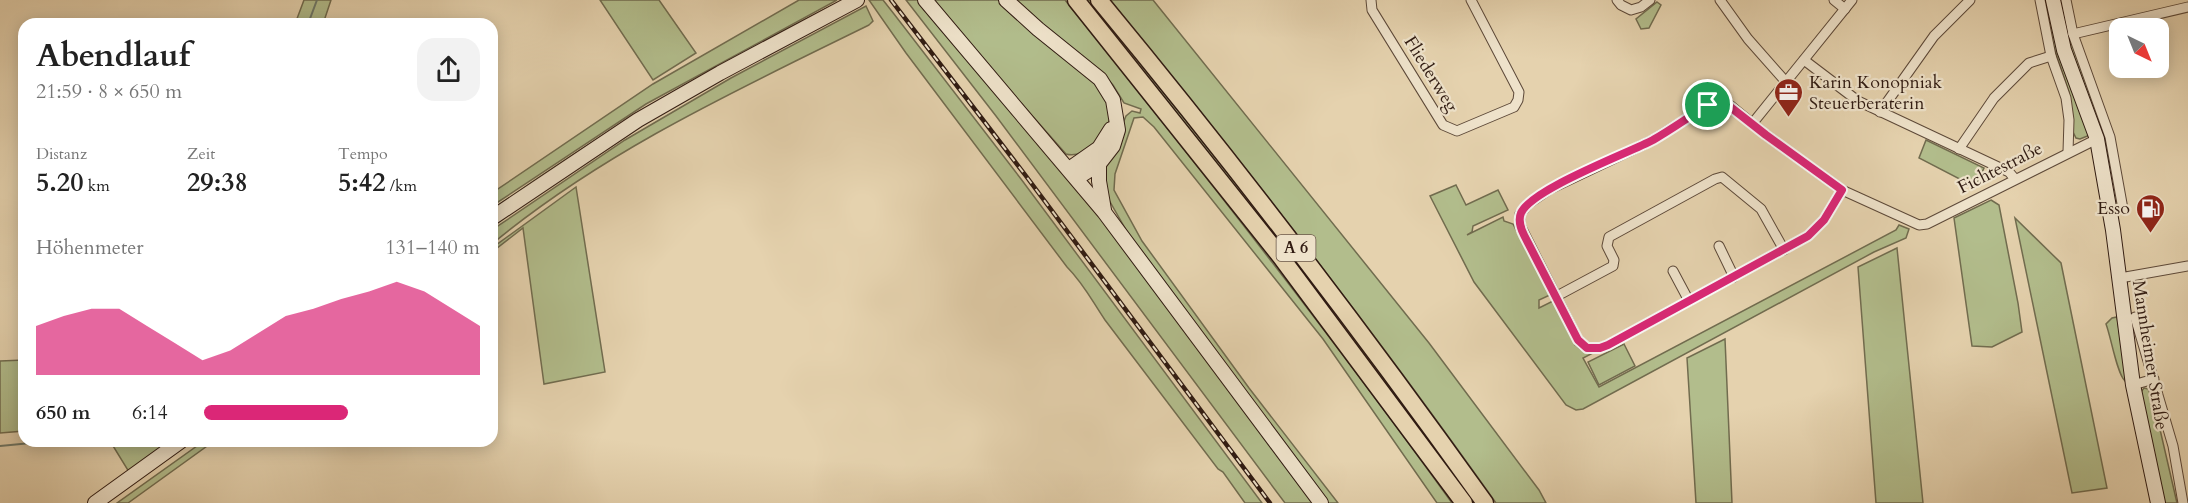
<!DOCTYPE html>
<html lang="de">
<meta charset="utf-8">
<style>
:root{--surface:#fff;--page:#f2f2f2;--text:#222;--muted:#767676;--accent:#db2777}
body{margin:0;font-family:Cardo,serif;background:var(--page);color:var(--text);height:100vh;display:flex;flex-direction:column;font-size:22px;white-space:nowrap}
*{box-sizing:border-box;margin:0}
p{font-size:20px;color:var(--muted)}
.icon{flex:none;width:33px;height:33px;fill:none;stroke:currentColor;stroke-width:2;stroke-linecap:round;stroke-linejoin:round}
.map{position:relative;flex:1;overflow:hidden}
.sheet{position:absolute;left:18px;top:18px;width:480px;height:429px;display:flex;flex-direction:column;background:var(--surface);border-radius:18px;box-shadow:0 3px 15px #0003}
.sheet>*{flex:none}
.needle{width:39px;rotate:137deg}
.fabs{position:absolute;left:2109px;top:18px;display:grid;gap:12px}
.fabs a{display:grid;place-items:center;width:60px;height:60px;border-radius:12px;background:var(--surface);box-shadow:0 3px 15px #0003;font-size:30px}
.pin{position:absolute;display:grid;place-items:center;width:51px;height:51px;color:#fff;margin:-26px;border:3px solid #fff;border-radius:50%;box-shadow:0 2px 6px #0007}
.round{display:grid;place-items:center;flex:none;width:63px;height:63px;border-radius:18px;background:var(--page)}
.headline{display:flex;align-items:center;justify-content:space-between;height:102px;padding:0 18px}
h1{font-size:33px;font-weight:700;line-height:45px}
.metrics{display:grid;grid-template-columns:repeat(3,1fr);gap:9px;height:102px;padding:6px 18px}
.metrics div{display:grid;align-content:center}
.metrics b{font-size:26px;font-weight:700}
.metrics small{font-size:16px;font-weight:400}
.metrics p{font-size:16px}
.chart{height:168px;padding:12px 18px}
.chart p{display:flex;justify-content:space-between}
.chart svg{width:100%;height:108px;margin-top:6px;fill:var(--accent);opacity:.7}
ul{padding:0 18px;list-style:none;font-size:20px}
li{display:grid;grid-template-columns:96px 72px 1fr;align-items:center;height:45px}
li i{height:15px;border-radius:8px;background:var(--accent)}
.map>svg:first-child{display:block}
</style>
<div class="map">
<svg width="2188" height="503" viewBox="0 0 2188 503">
<rect width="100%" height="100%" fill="#e5d2ae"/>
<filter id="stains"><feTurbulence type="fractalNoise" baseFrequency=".00333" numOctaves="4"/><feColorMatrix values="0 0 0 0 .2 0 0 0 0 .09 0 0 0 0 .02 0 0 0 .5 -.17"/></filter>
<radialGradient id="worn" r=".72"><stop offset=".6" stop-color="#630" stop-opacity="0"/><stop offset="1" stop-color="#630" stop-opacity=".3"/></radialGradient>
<g fill="#b2bd8c" stroke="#716c4f" stroke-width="1.5">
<path d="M304 0H331L323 24H295Z"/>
<path d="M600 0H659L696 53 653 80Z"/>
<path d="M799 0H837L646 104 492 206V193L653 84Z"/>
<path d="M843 0 492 212V210C604 130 721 61 843 0Z"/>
<path d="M869 0H883L894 14 1021 179 1262 503H1245L1223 472 1218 469 1105 320C1092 301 1084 284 1067 267L906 53Z"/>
<path d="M906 0H919L1123 245 1315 503H1285L996 116Z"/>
<path d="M930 0H999L1020 21 1098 85C1103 93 1109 101 1110 112 1112 131 1086 160 1066 154Z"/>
<path d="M1013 0H1065C1198 165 1328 331 1452 503H1437L1323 339 1154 127 1143 117 1134 118 1115 174 1114 190 1142 241 1249 388 1338 503H1327L1129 235 1109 200 1103 172 1126 116 1132 111 1140 113 1141 109 1124 103 1113 85 1102 73Z"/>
<path d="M1084 0H1091L1287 245 1478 503H1471Z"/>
<path d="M1110 0H1153L1429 343 1539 490 1546 503H1496C1374 331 1244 164 1110 0Z"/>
<path d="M2043 0H2048L2090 135 2080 139 2076 138 2073 132 2069 92 2050 36Z"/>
<path d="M2057 0H2063L2106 136 2113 167 2106 168 2068 49Z"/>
<path d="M1657 2 1661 5 1649 28 1641 29 1636 19Z"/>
<path d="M866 6 873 21 869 25C739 89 604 151 492 244V230L625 140 731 78Z"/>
<path d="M1926 140 1984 168 1975 187 1919 158Z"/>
<path d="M1456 185 1466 205 1498 190 1508 210 1473 226 1472 232 1467 235 1503 217 1504 221 1513 224 1550 295 1539 300V308L1553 301 1575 345 1591 354 1583 358 1599 387 1896 230 1899 225 1909 229 1906 238 1874 252 1583 409 1576 410 1566 405 1474 282 1430 196Z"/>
<path d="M576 187 605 372 544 384 523 228 492 252V248Z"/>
<path d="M1991 200 1999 205 2018 303 2022 332 1992 347 1972 346 1954 218Z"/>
<path d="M2015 218 2061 263 2107 488 2072 493Z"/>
<path d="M1897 248 1923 503H1876L1858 267Z"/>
<path d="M2117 317 2126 376 2125 381C2117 374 2111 337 2106 324L2112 318Z"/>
<path d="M1725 339 1732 503H1696L1687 358Z"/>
<path d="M1624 344 1635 366 1599 385 1588 362Z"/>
<path d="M24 360V431L0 433V361Z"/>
<path d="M2144 388 2148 389 2153 399 2177 503H2163L2141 392Z"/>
<path d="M110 441H172L129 472Z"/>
<path d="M204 441H214L128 503H117Z"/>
</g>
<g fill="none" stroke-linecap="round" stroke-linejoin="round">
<g stroke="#6e796a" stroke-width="2">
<path d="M308 24 317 0"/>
<path d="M0 446 52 441"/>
</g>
<defs>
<g id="minor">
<path d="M1371 0 1372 10 1443 125 1457 131 1514 107 1518 100 1519 92 1471 0"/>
<path d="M1617 0 1621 5 1631 10 1641 7 1650 0"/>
<path d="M1720 0 1748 39 1786 82"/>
<path d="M1834 0 1845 9"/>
<path d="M2040 0 2051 56 2066 98 2069 120 2068 152"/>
<path d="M2066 0 2073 34 2110 137 2123 209 2110 211"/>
<path d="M2073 34 2188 7"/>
<path d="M1804 60 1858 101 2009 172 2015 179"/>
<path d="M1880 112 1934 36 1970 0"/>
<path d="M1752 124 1852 0"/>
<path d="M1959 149 1994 98 2029 63 2051 56"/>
<path d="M1842 190 1824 220 1808 236 1608 345C1596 350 1586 351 1578 340L1520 225V214L1528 204 1550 189 1653 140 1715 101 1724 102 1731 106 1766 135 1842 190 1919 225 1927 224 2097 139"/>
<path d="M1719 246 1734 277"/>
<path d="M1673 271 1689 301"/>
<path d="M2120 278 2188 266"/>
<path d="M1557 296 1613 266 1614 260 1607 246 1609 237 1715 179 1722 177 1761 209 1784 250"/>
<path d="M2135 317 2173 446 2183 503"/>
<path d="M2133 385 2154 379"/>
</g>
<g id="secondary">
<path d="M925 0 1104 212 1321 503"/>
<path d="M1006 0 1038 29 1100 79 1113 100 1118 130 1113 146 1099 164 1077 178"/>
<path d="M2053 0 2064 50 2097 139 2113 230 2133 385 2158 503"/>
<path d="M1099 164V181L1104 210"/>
<path d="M1069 169 1099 148 1111 129"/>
<path d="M492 218 638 120 720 73 857 0"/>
<path d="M95 503 181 441"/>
</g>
<g id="motorway">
<path d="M1076 0 1280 256 1464 503"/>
<path d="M1099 0C1234 163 1362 331 1485 503"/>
</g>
</defs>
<use href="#minor" stroke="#5d4939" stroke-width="11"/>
<use href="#secondary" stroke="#301b12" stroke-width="16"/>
<use href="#motorway" stroke="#301b12" stroke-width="19"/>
<use href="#minor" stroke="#eee2ca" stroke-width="9"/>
<use href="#secondary" stroke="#eee2ca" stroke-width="14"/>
<use href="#motorway" stroke="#e5d2ae" stroke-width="16"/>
<defs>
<path id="rail" d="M891 0 1026 176 1270 503"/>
</defs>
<use href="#rail" stroke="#301b12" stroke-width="4.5"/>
<use href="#rail" stroke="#eee2ca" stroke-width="2" stroke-dasharray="7" stroke-linecap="butt"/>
</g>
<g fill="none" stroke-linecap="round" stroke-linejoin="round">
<defs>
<path id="route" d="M1715 101 1724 102 1766 135 1842 190 1824 220 1808 236 1608 345 1600 348H1587L1578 340 1524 235C1521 229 1518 220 1521 213 1532 189 1626 154 1653 140 1674 128 1694 113 1715 101Z"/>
</defs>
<use href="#route" stroke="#fff" stroke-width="12"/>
<use href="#route" stroke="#db2777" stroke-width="8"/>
</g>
<defs>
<symbol id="office-pin" viewBox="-11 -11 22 30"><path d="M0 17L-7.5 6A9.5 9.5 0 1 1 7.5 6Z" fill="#8f2418" stroke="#eee2ca"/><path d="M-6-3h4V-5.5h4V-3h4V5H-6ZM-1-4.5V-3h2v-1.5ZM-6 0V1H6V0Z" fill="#fff"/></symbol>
<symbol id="fuel-pin" viewBox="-11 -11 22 30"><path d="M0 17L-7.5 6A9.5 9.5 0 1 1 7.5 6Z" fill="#8f2418" stroke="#eee2ca"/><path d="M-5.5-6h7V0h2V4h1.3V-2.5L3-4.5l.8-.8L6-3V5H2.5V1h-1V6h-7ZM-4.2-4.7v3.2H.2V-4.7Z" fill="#fff"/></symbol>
</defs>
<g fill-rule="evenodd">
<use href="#office-pin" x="1772" y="76" width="33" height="45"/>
<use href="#fuel-pin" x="2134" y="192" width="33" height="45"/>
</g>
<g text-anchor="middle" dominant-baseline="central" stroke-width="4.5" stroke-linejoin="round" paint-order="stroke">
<rect fill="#eee2ca" stroke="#695749" stroke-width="1.5" x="1276.5" y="235" width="39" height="26" rx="4.5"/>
<g font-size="16" font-weight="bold" fill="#301b12">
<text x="1296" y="248">A 6</text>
</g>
<g font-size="18" fill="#301b12" stroke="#eee2ca">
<text transform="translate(1431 74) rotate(58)">Fliederweg</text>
<text transform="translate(2000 168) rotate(-27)">Fichtestraße</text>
<text transform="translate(2150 355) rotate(81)">Mannheimer Straße</text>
</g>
<g font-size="18" fill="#301b12" stroke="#eee2ca" text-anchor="start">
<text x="1809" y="82">Karin Konopniak<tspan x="1809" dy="21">Steuerberaterin</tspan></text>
<text x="2130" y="208" text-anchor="end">Esso</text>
</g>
</g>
<rect width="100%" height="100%" filter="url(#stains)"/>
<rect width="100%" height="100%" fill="url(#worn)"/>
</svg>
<div class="fabs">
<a><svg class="needle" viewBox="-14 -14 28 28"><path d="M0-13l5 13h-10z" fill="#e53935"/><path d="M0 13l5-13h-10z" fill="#767676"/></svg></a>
</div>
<div class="pin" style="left:1708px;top:105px;background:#1e9e55"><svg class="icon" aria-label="arrive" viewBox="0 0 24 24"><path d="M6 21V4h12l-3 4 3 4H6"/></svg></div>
<section class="sheet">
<div class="headline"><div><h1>Abendlauf</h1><p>21:59 · 8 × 650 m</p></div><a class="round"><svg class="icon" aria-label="share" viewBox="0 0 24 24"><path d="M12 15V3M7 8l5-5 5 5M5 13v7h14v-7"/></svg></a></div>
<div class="metrics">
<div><p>Distanz</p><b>5.20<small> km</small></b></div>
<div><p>Zeit</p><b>29:38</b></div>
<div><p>Tempo</p><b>5:42<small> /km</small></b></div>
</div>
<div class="chart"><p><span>Höhenmeter</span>131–140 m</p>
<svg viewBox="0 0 160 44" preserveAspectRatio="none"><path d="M0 44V24L10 20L20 17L30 17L40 24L50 31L60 38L70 34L80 27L90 20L100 17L110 13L120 10L130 6L140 10L150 17L160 24V44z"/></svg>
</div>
<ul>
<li><b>650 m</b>6:14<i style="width:52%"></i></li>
</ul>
</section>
</div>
